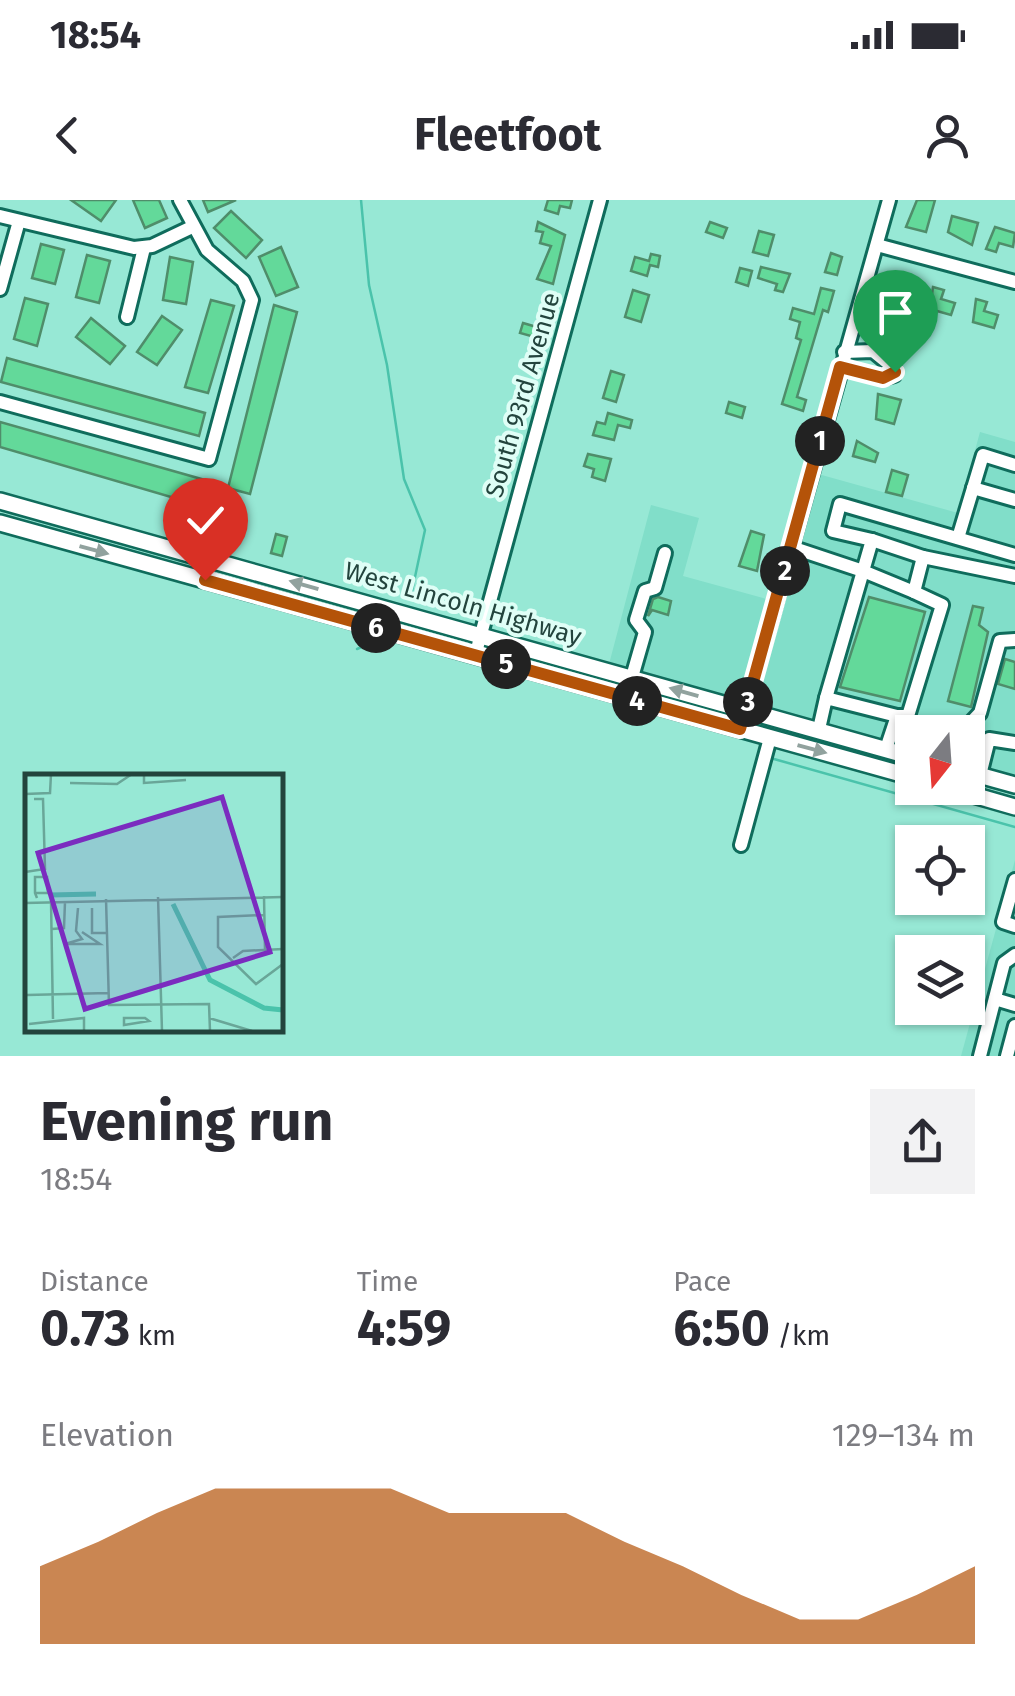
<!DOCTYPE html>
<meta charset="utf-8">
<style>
:root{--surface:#fff;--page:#f2f2f3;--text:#2b2b33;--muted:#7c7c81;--accent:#b45309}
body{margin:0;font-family:"Fira Sans",sans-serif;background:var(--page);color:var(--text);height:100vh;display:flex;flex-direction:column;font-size:38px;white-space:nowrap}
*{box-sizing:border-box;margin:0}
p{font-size:32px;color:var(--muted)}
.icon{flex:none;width:55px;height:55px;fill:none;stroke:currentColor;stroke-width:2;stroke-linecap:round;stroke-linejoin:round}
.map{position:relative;height:856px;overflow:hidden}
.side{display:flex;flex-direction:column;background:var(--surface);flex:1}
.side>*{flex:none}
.needle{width:65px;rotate:197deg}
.buttons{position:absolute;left:895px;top:515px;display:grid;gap:20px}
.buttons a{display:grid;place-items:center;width:90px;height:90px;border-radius:0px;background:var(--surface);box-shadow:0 2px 8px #0004;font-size:50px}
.pin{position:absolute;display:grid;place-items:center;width:85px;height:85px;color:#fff;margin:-102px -42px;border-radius:50% 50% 50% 0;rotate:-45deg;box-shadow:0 0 10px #0007}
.pin .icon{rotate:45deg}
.km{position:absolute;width:50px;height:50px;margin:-25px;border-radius:50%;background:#222;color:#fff;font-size:28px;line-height:50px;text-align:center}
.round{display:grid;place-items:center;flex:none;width:105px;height:105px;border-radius:0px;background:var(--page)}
.summary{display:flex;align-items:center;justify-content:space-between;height:170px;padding:0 40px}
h1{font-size:55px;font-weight:700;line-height:75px}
.stats{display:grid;grid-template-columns:repeat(3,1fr);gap:15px;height:170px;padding:10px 40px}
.stats div{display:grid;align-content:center}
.stats b{font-size:50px;font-weight:700}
.stats small{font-size:28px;font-weight:400}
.stats p{font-size:28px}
.chart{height:280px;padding:20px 40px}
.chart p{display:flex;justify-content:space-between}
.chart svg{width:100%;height:180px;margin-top:10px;fill:var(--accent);opacity:.7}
.status{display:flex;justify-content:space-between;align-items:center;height:70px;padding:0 50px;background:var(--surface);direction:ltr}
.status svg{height:28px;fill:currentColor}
header{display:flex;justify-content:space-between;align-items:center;height:130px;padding:0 40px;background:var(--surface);font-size:45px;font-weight:700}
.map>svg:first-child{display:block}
</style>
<div class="status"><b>18:54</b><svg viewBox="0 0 49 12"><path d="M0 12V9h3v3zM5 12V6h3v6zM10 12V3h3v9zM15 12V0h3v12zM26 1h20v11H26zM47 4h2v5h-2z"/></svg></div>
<header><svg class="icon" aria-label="back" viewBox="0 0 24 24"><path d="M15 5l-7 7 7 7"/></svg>Fleetfoot<svg class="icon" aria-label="person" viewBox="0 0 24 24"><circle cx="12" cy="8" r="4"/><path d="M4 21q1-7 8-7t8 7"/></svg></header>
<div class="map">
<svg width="1015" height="856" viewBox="0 0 1015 856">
<rect width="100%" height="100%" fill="#97e8d5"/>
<g fill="#81dec9">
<path d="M980 232 1015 242V582L968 568V532H912V553L745 506 811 272 958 313Z"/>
<path d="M651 305 699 318 683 376 770 400 741 505 608 468Z"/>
<path d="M1015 660V856H961Z"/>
</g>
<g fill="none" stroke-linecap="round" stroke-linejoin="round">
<g stroke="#4ac3ab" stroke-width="2.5">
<path d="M361 0 369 85 387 165 404 279 425 330 412 391"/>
<path d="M357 449 364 446"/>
<path d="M774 559 1015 627"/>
</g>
</g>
<g fill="#63d99a" stroke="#4f8d6a" stroke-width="2.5">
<path d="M71 0H116L101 21Z"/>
<path d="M133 0H159L167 18 145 28Z"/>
<path d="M203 0H236L208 12Z"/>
<path d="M548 0H572L570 8 560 6 558 14 545 10Z"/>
<path d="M917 0H935L926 32 906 27Z"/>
<path d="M231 11 262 40 246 58 214 28Z"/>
<path d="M952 16 978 23 972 45 948 32Z"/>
<path d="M538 22 565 35 553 84 537 79 551 46 540 43 543 32 536 31Z"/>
<path d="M710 22 727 28 723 38 706 32Z"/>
<path d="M995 27 1015 33 1013 47 999 43 996 52 986 49Z"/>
<path d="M759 31 774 35 768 56 753 52Z"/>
<path d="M41 44 64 50 55 84 32 78Z"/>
<path d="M281 47 298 87 276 96 259 57Z"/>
<path d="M831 53 842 57 837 75 825 72Z"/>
<path d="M651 54 660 56 658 67 650 65 647 76 631 71 635 57 649 61Z"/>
<path d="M87 55 110 61 99 103 76 97Z"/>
<path d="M170 57 193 62 186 104 163 100Z"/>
<path d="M761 67 790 74 783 92 775 90 777 84 758 78Z"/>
<path d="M740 68 752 71 748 86 736 82Z"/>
<path d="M893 76 913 85 908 102 887 96Z"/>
<path d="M933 87 944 90 941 99 955 103 951 115 930 109Z"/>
<path d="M821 88 834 91 828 112 823 110 797 197 806 200 803 211 782 204 801 140 796 138 800 122 790 119 793 108 814 114Z"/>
<path d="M633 90 649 95 641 122 625 117Z"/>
<path d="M25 98 48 104 37 146 14 139Z"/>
<path d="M976 99 987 102 984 111 998 115 994 128 973 122Z"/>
<path d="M211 100 234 106 208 193 185 187Z"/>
<path d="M274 105 297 112 250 294 228 288Z"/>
<path d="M162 116 182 130 157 165 137 152Z"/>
<path d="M91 118 125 146 110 164 76 137Z"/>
<path d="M523 123 540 128 538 138 520 133Z"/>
<path d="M900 137 912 140 902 160 892 154Z"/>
<path d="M7 158 205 213 199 236 1 182Z"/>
<path d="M611 171 624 175 616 202 603 198Z"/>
<path d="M878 194 901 200 894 224 876 219Z"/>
<path d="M729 202 745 207 742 218 726 213Z"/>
<path d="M608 213 632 220 630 228 618 225 614 240 593 235 597 222 605 224Z"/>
<path d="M0 222 212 282 219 286 212 309 0 247Z"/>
<path d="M857 241 878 253 875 262 853 256Z"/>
<path d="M588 254 611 259 605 281 592 277 594 269 584 266Z"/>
<path d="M892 270 908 275 902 296 886 292Z"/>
<path d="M751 331 764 335 757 371 739 366Z"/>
<path d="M276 334 287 337 282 356 271 353Z"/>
<path d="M658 397 671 401 668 415 652 410 648 416 653 399Z"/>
<path d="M869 397 925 412 900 501 840 487Z"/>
<path d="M973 406 983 408 979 425 988 432 971 507 948 501Z"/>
<path d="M1005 459 1015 462V489L998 484Z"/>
</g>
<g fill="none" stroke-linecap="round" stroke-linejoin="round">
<defs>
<g id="minor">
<path d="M0 16 134 48 152 46 192 27"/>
<path d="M877 45 1015 82"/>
<path d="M0 89 19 21"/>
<path d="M127 117 144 48"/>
<path d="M840 167 883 178 894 175V168L873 151 844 152"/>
<path d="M0 202 209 259 252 100 243 81 207 50 180 0"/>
<path d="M973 288 1015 300"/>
<path d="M958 338 983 255 1015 265"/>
<path d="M872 340 923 357"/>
<path d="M791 347 863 371 826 498"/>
<path d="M914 392 863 371 872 340 833 331 840 304 1015 355"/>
<path d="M475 456 600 0"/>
<path d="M632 477 645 432 636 420 645 391 655 388 665 353"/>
<path d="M897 516H908L942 405 914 392 923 357 1015 376"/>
<path d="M740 529 889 0"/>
<path d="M819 529 826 498 897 516 886 549"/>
<path d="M962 532 980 513 1000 441 1015 440"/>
<path d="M980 575 989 539 1015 543"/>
<path d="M741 645 770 538"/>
<path d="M1015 680 1003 722 1015 726"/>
<path d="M995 799 1015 805"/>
<path d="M980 856 1004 763 1015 755"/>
<path d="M1007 856 1015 826"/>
</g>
<g id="major">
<path d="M0 301 912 557"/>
<path d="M0 323 912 577"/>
<path d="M968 572 1015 585"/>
<path d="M949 588 1015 607"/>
</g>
</defs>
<use href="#minor" stroke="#0f6c5c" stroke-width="18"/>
<use href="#major" stroke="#0f6c5c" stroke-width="20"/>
<path stroke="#70b1a2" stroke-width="2.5" stroke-dasharray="8 8" stroke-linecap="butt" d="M916 589 942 597"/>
<use href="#minor" stroke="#fff" stroke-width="12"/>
<use href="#major" stroke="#fff" stroke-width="15"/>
</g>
<defs><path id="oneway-solid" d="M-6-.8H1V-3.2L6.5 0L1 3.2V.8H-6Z" transform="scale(2.5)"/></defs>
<g fill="#91a29e">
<use href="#oneway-solid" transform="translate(94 350) rotate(15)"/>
<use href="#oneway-solid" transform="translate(304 385) rotate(-164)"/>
<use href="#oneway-solid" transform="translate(684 492) rotate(-164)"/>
<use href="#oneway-solid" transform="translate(812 549) rotate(15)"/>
</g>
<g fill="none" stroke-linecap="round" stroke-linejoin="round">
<defs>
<path id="route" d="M205 380 740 529 840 167 883 178 895 172"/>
</defs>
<use href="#route" stroke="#fff" stroke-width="20"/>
<use href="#route" stroke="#b45309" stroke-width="12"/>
</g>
<g text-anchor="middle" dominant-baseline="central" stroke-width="8" stroke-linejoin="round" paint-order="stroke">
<g font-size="25" fill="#23443d" stroke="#dffef6">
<text transform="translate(523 195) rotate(-74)">South 93rd Avenue</text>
<text transform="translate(463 404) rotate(16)">West Lincoln Highway</text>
</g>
</g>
<g transform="translate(25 574)">
<rect width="258" height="258" fill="#97e8d5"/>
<path fill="none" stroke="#4ac3ab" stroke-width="5" d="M25 121 71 120M148 130 185 206 239 234 258 236"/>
<path fill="none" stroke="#69a698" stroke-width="2.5" d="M119 0V9L161 6M45 9 92 10 107 0M0 20 25 19 26 0M0 98 20 95 18 25H9M10 119H23L22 103H10V119L12 124M239 122 240 176M133 123 137 257M81 125 84 231 184 230 185 257M26 126 28 245M0 129 258 123M53 134 51 157 57 165 40 170H75L57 158M67 134V159H82M239 141 193 143V173L231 210 258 190M27 155 39 154 40 128M208 184 218 177 258 175M2 221 83 219M99 244H120L124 247 99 251ZM184 244 227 257M4 250 59 244V257"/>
<path fill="#7b2cbf" fill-opacity="0.15" stroke="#7b2cbf" stroke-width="5" d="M197 23 245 178 60 235 13 79Z"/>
<rect width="258" height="258" fill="none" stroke="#23443d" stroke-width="5"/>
</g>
</svg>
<div class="buttons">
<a><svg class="needle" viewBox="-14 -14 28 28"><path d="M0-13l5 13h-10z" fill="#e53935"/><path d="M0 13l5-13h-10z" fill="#7c7c81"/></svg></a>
<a><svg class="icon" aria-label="locate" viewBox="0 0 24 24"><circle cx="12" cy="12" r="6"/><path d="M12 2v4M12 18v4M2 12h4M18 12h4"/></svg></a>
<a><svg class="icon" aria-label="layers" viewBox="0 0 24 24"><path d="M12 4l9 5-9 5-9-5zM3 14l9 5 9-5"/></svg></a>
</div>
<div class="pin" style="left:895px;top:172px;background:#1e9e55"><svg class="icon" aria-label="arrive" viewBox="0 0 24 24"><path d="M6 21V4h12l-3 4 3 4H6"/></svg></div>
<div class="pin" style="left:205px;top:380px;background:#d93025"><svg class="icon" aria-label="check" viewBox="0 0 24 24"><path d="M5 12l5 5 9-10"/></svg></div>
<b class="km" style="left:820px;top:241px">1</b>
<b class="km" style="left:785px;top:371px">2</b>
<b class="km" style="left:748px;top:502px">3</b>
<b class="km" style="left:637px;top:501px">4</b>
<b class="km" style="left:506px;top:464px">5</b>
<b class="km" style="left:376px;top:428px">6</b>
</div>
<section class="side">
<div class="summary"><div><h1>Evening run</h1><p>18:54</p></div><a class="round"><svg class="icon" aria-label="share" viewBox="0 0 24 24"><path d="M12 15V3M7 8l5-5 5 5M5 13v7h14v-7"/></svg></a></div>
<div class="stats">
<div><p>Distance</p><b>0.73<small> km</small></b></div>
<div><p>Time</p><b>4:59</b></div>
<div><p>Pace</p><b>6:50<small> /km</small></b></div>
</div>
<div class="chart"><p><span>Elevation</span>129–134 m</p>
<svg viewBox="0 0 160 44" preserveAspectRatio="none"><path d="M0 44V25L10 19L20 12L30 6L40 6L50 6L60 6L70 12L80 12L90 12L100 19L110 25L120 32L130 38L140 38L150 32L160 25V44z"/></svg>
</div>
</section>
